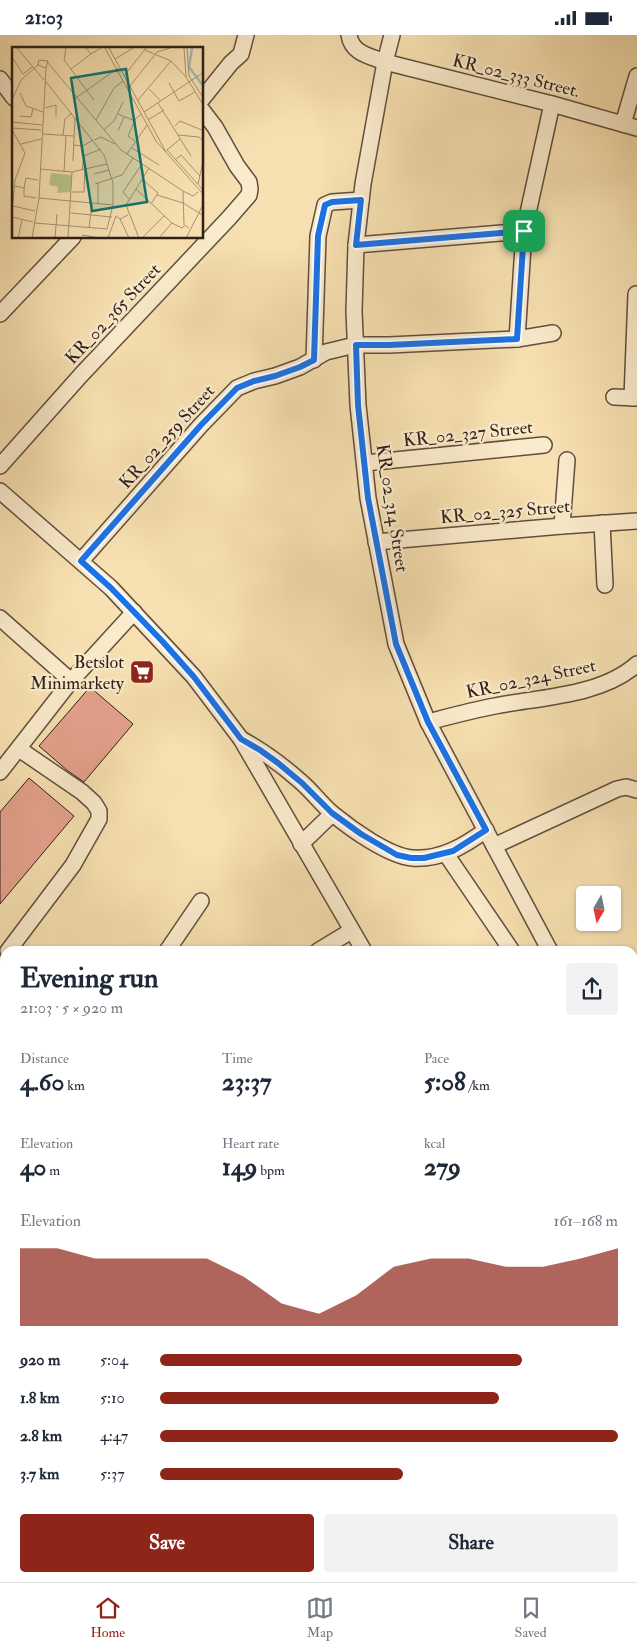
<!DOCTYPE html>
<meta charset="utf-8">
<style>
:root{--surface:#fff;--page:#f2f2f3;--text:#1f2937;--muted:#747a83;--line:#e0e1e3;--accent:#8f2418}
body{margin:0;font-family:"IM FELL Double Pica",serif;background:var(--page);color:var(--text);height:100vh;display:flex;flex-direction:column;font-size:19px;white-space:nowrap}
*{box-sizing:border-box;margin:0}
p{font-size:16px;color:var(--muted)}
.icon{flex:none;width:28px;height:28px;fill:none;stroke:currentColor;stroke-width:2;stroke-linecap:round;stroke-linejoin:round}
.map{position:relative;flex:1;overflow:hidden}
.drawer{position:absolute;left:0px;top:911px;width:638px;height:636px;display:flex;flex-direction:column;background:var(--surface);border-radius:15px 15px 0 0;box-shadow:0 1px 4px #0004}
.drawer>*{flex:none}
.needle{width:32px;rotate:189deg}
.tools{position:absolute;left:576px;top:851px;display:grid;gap:10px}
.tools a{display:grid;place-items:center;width:45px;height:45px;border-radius:5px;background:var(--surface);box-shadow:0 1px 4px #0004;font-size:25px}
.pin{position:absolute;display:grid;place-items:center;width:42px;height:42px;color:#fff;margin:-21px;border-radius:10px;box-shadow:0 2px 8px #0006}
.round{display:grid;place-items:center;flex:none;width:52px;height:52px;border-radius:5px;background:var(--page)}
.overview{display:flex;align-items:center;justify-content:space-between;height:85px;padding:0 20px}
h1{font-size:28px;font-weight:800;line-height:38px}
.metrics{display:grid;grid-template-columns:repeat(3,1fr);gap:8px;height:85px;padding:5px 20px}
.metrics div{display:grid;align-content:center}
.metrics b{font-size:25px;font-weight:800}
.metrics small{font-size:14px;font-weight:400}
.metrics p{font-size:14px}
.chart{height:140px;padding:10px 20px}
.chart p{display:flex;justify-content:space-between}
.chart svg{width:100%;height:90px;margin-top:5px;fill:var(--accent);opacity:.7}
.button{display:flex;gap:10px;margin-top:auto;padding:10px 20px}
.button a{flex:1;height:58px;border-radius:5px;background:var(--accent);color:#fff;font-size:20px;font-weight:800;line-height:58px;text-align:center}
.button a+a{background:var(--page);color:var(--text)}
ul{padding:0 20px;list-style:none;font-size:16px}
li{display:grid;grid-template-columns:80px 60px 1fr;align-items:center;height:38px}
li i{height:12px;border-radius:6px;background:var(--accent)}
.status{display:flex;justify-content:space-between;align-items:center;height:35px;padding:0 25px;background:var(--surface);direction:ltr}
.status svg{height:14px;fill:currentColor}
.tab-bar{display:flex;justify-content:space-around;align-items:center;height:70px;border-top:1px solid var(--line);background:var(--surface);font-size:14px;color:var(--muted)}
.tab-bar a{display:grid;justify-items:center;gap:2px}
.tab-bar .on{color:var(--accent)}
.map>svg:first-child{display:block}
</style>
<div class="status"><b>21:03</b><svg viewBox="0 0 49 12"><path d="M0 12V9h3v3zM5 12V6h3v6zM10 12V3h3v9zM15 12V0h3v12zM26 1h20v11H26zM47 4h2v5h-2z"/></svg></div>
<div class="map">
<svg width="637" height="1547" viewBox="0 0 637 1547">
<rect width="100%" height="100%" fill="#f7e0b1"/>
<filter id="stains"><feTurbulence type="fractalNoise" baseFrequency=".004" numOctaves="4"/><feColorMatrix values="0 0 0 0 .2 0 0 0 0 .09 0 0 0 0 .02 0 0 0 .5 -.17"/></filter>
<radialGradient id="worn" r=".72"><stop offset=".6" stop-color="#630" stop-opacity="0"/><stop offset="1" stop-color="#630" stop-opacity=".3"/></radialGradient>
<g fill="#e5a28d" stroke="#2f1f18">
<path d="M90 652 133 689 84 747 68 736 39 711Z"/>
<path d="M29 743 74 781 0 869V777Z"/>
</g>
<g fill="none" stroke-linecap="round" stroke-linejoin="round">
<defs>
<g id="minor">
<path d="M349 0C352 19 370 21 385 27L552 69 637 93"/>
<path d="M392 0 385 27 363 149 356 210 354 276 358 370 368 463 396 609 428 687 550 916"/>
<path d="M0 44 14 63"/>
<path d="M202 64 231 28 241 19 246 0"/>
<path d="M623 89 637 41"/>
<path d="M356 210 524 196"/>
<path d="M0 279 73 202"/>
<path d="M517 304 524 196 552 69"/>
<path d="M314 325 318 201 325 170 332 167 361 165"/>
<path d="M614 362 637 363"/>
<path d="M632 363 636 259"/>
<path d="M365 428 544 410"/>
<path d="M0 431 81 340 229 183 249 160 250 154 249 147 237 131 215 92 202 75"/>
<path d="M0 456 111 553 194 642 241 704 364 916"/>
<path d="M602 488 605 550"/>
<path d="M562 491 567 425"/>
<path d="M376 507 562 491 637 486"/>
<path d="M81 526 201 390 237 353 254 346 275 341 300 332 326 317 355 310H389L517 304 553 298"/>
<path d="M0 583 71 646"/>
<path d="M428 687C451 681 473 675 495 671 541 662 601 661 637 629"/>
<path d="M241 704C263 716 282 730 300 746 312 756 321 769 333 779 351 794 389 821 412 823 441 825 464 811 486 795"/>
<path d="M0 737 71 646 134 577"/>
<path d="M301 809 332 779"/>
<path d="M494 811 617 754 626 752 637 755"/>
<path d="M446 819 512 916"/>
<path d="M8 916 73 830 99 784V776L94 768 82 757 19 714"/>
<path d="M167 916 201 866"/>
<path d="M318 916 351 896"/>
<path d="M0 947 5 950"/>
<path d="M0 994 5 1001"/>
<path d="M632 1050 637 1057"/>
<path d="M632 1349 637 1356"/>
<path d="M0 1490 5 1488"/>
<path d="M397 1542 400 1547"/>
<path d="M564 1542 566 1547"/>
<path d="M170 1547 181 1542"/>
</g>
<g id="major">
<path d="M0 1291 5 1305"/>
<path d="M0 1394 5 1408"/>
<path d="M53 1542 55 1547"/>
<path d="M90 1542 92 1547"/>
</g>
</defs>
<use href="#minor" stroke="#614f3e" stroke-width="18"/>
<use href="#major" stroke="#2f1f18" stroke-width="21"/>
<use href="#minor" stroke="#faebcc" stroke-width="15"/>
<use href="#major" stroke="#ecc078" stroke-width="19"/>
</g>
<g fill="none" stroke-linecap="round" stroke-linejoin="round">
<defs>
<path id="route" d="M361 165 356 210 524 196 517 304 389 310H356L358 370 368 463 396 609 428 687 486 795 453 816 424 823H411L397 820 361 799 332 778 302 748 278 728 260 715 241 704 194 642 163 607 111 553 81 526 201 390 237 353 254 346 275 341 300 332 314 325 318 201 325 170 332 167Z"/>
</defs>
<use href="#route" stroke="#fff" stroke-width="10"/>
<use href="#route" stroke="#1a73e8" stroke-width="6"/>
</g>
<defs>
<symbol id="supermarket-square" viewBox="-11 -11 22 22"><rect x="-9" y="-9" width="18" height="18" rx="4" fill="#8f2418" stroke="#faebcc"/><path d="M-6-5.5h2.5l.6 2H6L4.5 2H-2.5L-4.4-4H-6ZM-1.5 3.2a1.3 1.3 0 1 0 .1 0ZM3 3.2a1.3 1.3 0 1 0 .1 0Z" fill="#fff"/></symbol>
</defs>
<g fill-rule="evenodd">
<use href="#supermarket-square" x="128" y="623" width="28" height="28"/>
</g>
<g text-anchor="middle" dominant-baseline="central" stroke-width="4.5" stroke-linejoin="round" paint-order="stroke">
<g font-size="18" fill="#2f1f18" stroke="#faebcc">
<text transform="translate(516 41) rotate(14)">KR_02_333 Street.</text>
<text transform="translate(113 279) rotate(-47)">KR_02_365 Street</text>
<text transform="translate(468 399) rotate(-6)">KR_02_327 Street</text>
<text transform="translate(167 402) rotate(-48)">KR_02_259 Street</text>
<text transform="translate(392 473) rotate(81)">KR_02_314 Street</text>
<text transform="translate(505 477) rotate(-5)">KR_02_325 Street</text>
<text transform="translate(531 644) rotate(-12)">KR_02_324 Street</text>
</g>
<g font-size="18" fill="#2f1f18" stroke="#faebcc" text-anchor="end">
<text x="124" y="627">Betslot<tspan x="124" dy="21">Minimarkety</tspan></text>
</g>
</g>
<g transform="translate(12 12)">
<rect width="191" height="191" fill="#f7e0b1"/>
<path d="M39 126 59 128V145L45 146 46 140 37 138Z" fill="#b9c38e"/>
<path fill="none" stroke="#a3bab8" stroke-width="2.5" d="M180 1 177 20 192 40"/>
<path fill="none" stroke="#a79374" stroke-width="1" d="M5 1 32 33M54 1 52 13 82 53M74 1 79 7 89 1M93 1 144 94 192 148M97 1 154 105M172 1 174 30 192 59M175 1 177 29 192 52M133 3 159 14 173 29M0 10 11 27 20 20M103 12 121 1M36 16 109 103 171 144 181 149 186 145M59 22 79 7M112 29 134 1M157 36 167 54 183 45M118 39 145 5 158 1M137 42 148 53M8 46 14 59 31 65M64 51 106 21M0 53 9 33 26 18 27 13 36 14 34 21 26 18M126 53 159 14M146 56 179 109M33 61 44 58V70M132 65 192 25M106 67 123 74M8 69 19 70 21 62M84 73 102 41 111 34M136 73 152 63M0 75 30 78M163 79 168 74 192 84M0 81 29 83M0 83 13 106 3 133 0 165M92 83 102 74 111 55M106 84 112 70M31 87 62 89M51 88 53 72 60 66M166 88 187 90 192 95M82 93 89 90 103 97M123 94 116 89 124 71 130 67M9 97 29 92M62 98 71 99 81 93M120 101 147 118M155 103 168 92M155 103 192 144M115 107 135 78M163 113 169 108 188 129M61 114 63 70M28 122 60 125 95 117M70 123 72 109 89 102M52 125 54 89M82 127 97 123M130 132 146 146 139 157M86 136V157M83 137 110 128 121 111M186 137 192 110M3 139 12 141V149L24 151M12 141 14 131 26 133M124 142 160 176 170 181 172 179M171 144 172 178 177 181M60 145H72L73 122M145 148 171 156 192 169M27 151 101 158M117 152 111 145 130 117M1 159 23 164M59 166 100 170M0 170 21 175M108 172 117 191M23 176 95 182 101 158V136L92 108 34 35M77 181 80 156M70 188 88 191M6 191 10 173M20 191 27 151 34 21M43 191 45 167M56 191 60 125M96 191 104 169 108 172 116 168M127 191 114 158 137 121M130 191 152 169M147 191 160 176M174 191 192 156"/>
<path fill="#0f766e" fill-opacity="0.15" stroke="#0f766e" stroke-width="2.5" d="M114 22 135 155 80 164 59 31Z"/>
<rect width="191" height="191" fill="none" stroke="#2f1f18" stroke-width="2.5"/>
</g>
<rect width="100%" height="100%" filter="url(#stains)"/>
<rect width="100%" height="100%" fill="url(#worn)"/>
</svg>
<div class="tools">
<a><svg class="needle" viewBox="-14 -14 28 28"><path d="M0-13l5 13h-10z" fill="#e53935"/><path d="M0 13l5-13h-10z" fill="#747a83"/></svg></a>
</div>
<div class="pin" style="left:524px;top:196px;background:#1e9e55"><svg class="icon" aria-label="arrive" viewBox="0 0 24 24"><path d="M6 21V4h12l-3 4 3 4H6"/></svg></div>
<section class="drawer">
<div class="overview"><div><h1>Evening run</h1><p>21:03 · 5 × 920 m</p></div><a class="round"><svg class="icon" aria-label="share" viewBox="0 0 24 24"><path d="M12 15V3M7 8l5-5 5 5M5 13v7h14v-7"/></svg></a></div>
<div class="metrics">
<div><p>Distance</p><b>4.60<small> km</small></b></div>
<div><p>Time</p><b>23:37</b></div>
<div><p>Pace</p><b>5:08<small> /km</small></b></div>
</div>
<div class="metrics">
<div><p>Elevation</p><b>40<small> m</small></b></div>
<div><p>Heart rate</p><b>149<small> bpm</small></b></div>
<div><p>kcal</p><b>279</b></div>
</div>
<div class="chart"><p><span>Elevation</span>161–168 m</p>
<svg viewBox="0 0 160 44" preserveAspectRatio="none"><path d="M0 44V6L10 6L20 11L30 11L40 11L50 11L60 20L70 33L80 38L90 29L100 15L110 11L120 11L130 15L140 15L150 11L160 6V44z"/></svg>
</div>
<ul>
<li><b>920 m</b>5:04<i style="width:79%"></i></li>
<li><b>1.8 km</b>5:10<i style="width:74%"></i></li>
<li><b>2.8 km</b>4:47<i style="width:100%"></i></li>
<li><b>3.7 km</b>5:37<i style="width:53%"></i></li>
</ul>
<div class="button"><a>Save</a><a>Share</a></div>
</section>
</div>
<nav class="tab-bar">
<a class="on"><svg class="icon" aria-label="home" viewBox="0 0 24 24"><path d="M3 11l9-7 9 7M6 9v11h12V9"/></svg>Home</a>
<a><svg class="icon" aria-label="map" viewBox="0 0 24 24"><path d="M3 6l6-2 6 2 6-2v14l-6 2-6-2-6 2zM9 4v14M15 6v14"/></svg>Map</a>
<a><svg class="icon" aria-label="saved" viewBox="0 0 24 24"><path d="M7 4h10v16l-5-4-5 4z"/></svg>Saved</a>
</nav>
